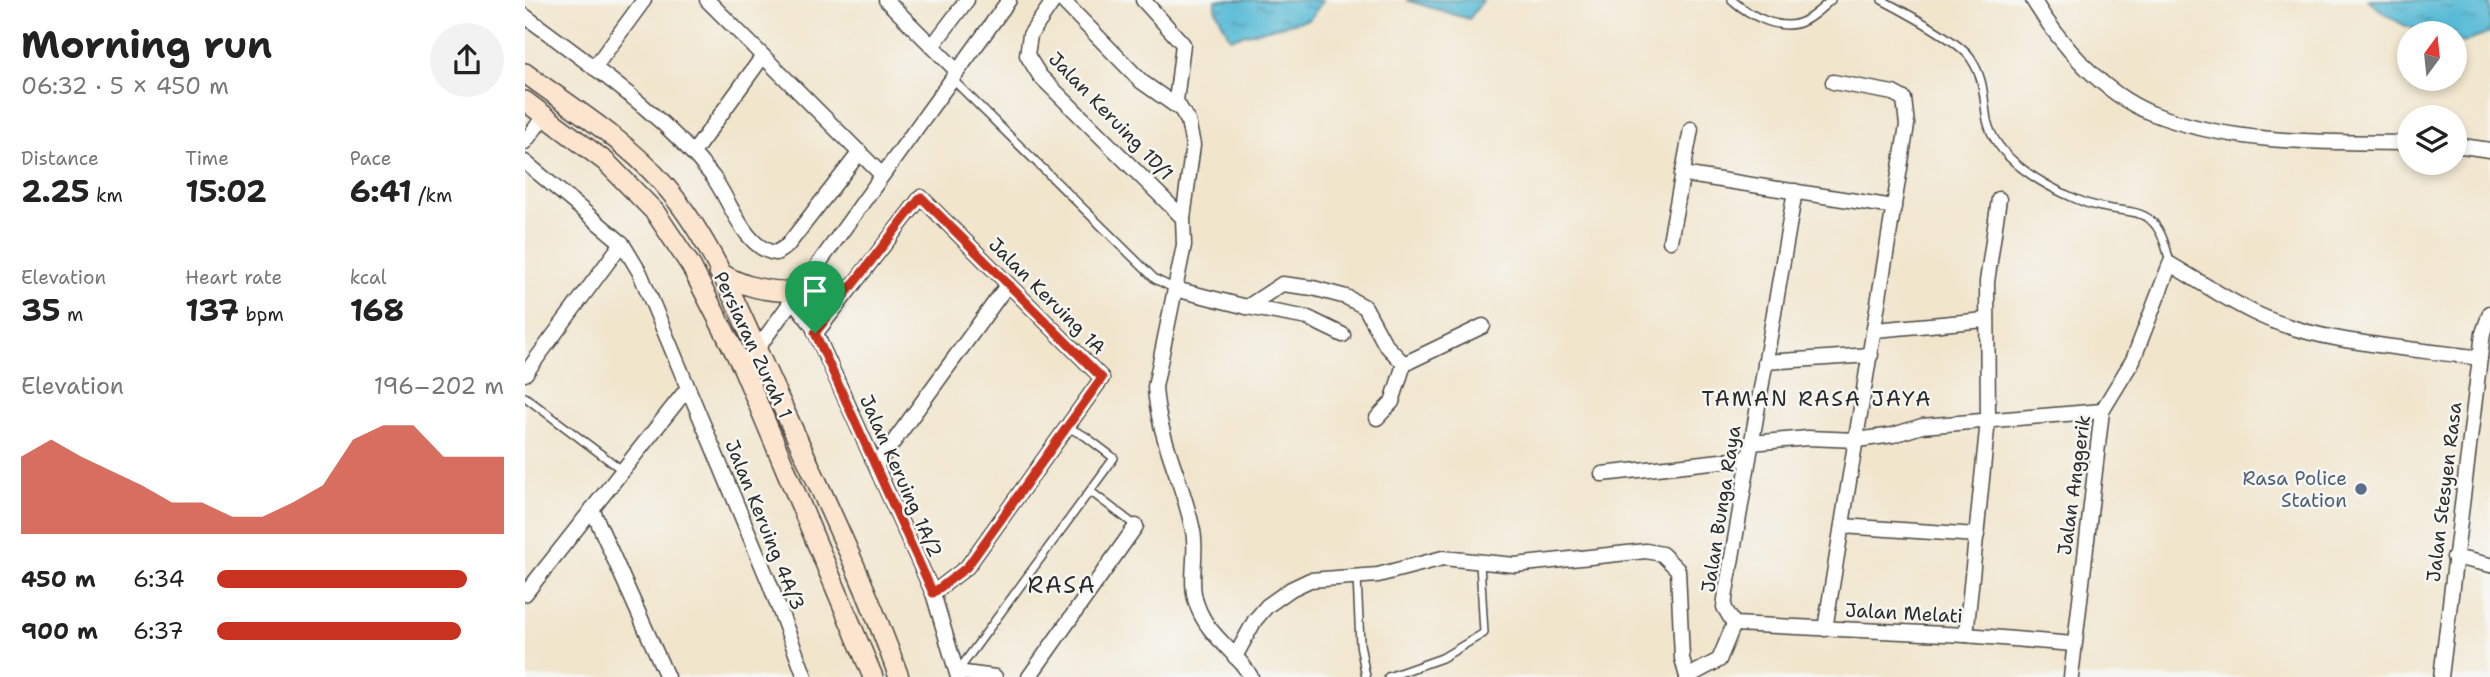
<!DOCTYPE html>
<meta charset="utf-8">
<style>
:root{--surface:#fff;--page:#f2f2f2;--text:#222;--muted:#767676;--accent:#c8321e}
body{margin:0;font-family:"Shantell Sans",sans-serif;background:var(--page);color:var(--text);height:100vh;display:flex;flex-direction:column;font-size:26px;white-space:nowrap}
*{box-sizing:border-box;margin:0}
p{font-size:23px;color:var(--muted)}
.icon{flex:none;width:38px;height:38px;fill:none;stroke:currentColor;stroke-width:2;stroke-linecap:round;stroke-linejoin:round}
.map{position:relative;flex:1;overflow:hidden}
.details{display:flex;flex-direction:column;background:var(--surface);width:525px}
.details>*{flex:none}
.needle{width:46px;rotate:15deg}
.tools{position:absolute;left:1872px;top:21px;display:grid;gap:14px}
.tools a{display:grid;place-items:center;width:70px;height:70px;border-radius:50%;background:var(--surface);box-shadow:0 4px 10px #0003;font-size:35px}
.pin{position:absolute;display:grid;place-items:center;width:60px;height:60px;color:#fff;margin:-72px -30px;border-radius:50% 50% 50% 0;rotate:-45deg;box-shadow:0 0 7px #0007}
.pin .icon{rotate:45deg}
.round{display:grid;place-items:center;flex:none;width:74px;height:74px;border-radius:37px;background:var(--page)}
.headline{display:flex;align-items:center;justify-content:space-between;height:119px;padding:0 21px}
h1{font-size:38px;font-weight:700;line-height:52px}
.stats{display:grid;grid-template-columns:repeat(3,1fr);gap:10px;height:119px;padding:7px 21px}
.stats div{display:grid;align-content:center}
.stats b{font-size:30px;font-weight:700}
.stats small{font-size:19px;font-weight:400}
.stats p{font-size:19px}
.chart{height:196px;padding:14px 21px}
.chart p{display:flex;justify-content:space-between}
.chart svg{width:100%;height:126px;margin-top:7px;fill:var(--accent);opacity:.7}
ul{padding:0 21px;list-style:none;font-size:23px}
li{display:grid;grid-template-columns:112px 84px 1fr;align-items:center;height:52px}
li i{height:18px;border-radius:9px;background:var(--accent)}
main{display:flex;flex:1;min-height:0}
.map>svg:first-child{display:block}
</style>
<main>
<section class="details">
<div class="headline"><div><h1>Morning run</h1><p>06:32 · 5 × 450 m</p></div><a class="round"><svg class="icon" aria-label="share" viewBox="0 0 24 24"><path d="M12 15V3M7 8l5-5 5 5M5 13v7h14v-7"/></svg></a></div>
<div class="stats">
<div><p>Distance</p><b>2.25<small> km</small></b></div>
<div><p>Time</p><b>15:02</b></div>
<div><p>Pace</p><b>6:41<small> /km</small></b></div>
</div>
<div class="stats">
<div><p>Elevation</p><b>35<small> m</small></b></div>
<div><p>Heart rate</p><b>137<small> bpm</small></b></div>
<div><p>kcal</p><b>168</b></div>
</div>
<div class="chart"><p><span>Elevation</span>196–202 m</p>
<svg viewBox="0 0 160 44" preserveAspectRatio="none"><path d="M0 44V17L10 11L20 17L30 22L40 27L50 33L60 33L70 38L80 38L90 33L100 27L110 11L120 6L130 6L140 17L150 17L160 17V44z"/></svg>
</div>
<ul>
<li><b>450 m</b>6:34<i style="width:87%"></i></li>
<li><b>900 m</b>6:37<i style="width:85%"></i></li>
</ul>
</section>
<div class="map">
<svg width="1965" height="677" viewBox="0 0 1965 677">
<defs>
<pattern id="water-ripples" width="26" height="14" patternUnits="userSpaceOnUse" patternTransform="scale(1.75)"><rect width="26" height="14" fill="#56bad5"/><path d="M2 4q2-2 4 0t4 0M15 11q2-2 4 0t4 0" fill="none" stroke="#4797ad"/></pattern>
</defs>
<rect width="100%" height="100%" fill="#f6f6f2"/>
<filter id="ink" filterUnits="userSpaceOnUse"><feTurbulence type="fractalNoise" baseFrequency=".0143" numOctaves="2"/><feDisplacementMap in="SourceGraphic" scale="14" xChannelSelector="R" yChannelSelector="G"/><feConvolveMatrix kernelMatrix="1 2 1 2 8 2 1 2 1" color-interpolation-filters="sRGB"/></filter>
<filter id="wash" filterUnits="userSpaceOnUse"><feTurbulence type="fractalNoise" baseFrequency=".00686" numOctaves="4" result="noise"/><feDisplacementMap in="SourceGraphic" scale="28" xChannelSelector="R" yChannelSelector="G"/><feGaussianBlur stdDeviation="1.57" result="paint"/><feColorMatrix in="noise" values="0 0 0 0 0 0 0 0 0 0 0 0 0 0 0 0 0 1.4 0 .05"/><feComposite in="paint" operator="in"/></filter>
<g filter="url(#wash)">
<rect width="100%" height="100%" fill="#f1e5cc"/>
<g fill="url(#water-ripples)" stroke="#407280" stroke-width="2">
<path d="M691 0H798L785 19 705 38 690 8Z"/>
<path d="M881 0H958L944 19Z"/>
<path d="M1843 0H1965V33L1938 43 1930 40V33C1886 33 1876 27 1843 0Z"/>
</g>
</g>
<g filter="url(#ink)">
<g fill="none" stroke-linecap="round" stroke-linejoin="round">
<defs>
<g id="lane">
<path d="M1207 0C1224 15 1256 33 1279 21 1289 16 1298 7 1306 0"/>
<path d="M1357 0C1376 10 1436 42 1446 59 1460 80 1458 97 1462 120 1470 158 1518 185 1551 199 1602 222 1631 192 1645 264"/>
<path d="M427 79 630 279 650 289"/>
<path d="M0 397 97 470"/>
<path d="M565 491 611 526"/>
<path d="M832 577 835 644 841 677"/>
<path d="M433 671 589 458 560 436 542 427"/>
<path d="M863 677 917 658 959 633 955 563"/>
</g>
<g id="street">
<path d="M182 0 356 174"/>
<path d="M361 0 431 70"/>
<path d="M529 0 505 35 502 55 515 76 658 218"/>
<path d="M537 0 617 82 654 108"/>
<path d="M618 0 658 44 651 101 663 121 668 145 658 218 659 245 630 387C633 438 658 481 668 531 673 555 663 582 672 605 683 637 711 650 726 677"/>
<path d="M1508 0C1535 44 1577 93 1626 113 1707 145 1799 142 1885 143"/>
<path d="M0 16C66 66 137 112 188 177 205 200 220 250 251 253L262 246 335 152"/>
<path d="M408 45 442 0"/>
<path d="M69 68 119 0"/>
<path d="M0 142 20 115"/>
<path d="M1930 145 1965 150"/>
<path d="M168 153 238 56"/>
<path d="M0 162 97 243 115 273 244 582 280 677"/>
<path d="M1157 174 1369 207"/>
<path d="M1145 241 1166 129"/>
<path d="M650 289 722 307 757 284 788 288 821 297 840 307 860 344 879 364"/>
<path d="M267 299 287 325 408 593 433 677"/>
<path d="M722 307 783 318 818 335"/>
<path d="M1350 330 1460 320"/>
<path d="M291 333 396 197 577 378 442 567 408 593"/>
<path d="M227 356 484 0"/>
<path d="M1240 362 1346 355"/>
<path d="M0 374 97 243"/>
<path d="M852 418 867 402 879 364 958 326"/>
<path d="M1226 443 1283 438 1332 440 1368 435 1397 426 1577 411"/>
<path d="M351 466 483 284"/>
<path d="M1077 474 1223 458"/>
<path d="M67 509 142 677"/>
<path d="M1317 526 1452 535"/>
<path d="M1929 557 1965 565"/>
<path d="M0 594 162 389"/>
<path d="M1209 624 1199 607 1201 592 1270 191"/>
<path d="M1209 624 1441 635 1548 644"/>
<path d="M1300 629 1382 125 1379 99 1368 93 1308 82"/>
<path d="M1441 635 1463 420 1462 282 1474 199"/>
<path d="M710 657 730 620 742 606 766 589 785 580 853 575 918 558 990 565 1121 551 1137 554 1153 570 1157 658 1162 677"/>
<path d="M432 672 470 677"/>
<path d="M504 677 611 526"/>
<path d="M1162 677 1194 660 1209 624"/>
<path d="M1546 677 1577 411 1608 360 1645 264C1674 281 1703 301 1734 315 1795 344 1888 348 1955 358"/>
<path d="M1916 677 1958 333 1965 313"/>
</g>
<g id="secondary">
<path d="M0 73C44 106 96 137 133 178 187 236 217 319 250 390 293 485 339 579 374 677"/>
<path d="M0 101 81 162 130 212 166 266 218 368 348 677"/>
<path d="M194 272C220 288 241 291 272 292"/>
</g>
</defs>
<use href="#lane" stroke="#494743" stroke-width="10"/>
<use href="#street" stroke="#494743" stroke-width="17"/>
<use href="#secondary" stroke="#494743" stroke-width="22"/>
<use href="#lane" stroke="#fff" stroke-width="7"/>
<use href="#street" stroke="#fff" stroke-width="14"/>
<use href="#secondary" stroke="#fce5cf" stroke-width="19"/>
</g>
</g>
<g fill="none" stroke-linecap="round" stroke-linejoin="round" filter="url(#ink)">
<defs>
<path id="route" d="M396 197 577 378 442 567 408 593 290 333Z"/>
</defs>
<use href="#route" stroke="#fff" stroke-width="14"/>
<use href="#route" stroke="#c8321e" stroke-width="9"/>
</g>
<circle fill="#5c6f8a" stroke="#f6f6f2" stroke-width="2.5" cx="1836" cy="489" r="7"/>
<g text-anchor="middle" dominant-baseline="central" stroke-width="5" stroke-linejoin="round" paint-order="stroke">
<g font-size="19" fill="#2b2b2b" stroke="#f6f6f2">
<text transform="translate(586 116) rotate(46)">Jalan Keruing 1D/1</text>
<text transform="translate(522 296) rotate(45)">Jalan Keruing 1A</text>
<text transform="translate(228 345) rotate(65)">Persiaran Zurah 1</text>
<text transform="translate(376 476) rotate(66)">Jalan Keruing 1A/2</text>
<text transform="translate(1549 485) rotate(-82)">Jalan Anggerik</text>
<text transform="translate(1919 492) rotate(-83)">Jalan Stesyen Rasa</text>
<text transform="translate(1196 509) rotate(-81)">Jalan Bunga Raya</text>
<text transform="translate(240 525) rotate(68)">Jalan Keruing 4A/3</text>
<text transform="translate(1379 613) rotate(3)">Jalan Melati</text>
</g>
<g font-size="19" fill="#4e5e75" stroke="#f6f6f2" text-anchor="end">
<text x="1822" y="478">Rasa Police<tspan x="1822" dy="22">Station</tspan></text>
</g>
<g font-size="21" letter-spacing="2" fill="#2b2b2b" stroke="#f6f6f2">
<text x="1292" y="399">TAMAN RASA JAYA</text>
</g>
<g font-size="23" letter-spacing="2" fill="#2b2b2b" stroke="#f6f6f2">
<text x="537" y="585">RASA</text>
</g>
</g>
</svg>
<div class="tools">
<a><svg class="needle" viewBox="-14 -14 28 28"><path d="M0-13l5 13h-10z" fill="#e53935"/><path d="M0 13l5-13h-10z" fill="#767676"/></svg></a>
<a><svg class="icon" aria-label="layers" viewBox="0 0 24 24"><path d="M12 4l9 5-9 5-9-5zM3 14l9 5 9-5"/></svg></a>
</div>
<div class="pin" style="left:290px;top:333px;background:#1e9e55"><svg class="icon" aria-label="arrive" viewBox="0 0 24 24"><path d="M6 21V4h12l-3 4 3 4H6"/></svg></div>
</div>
</main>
